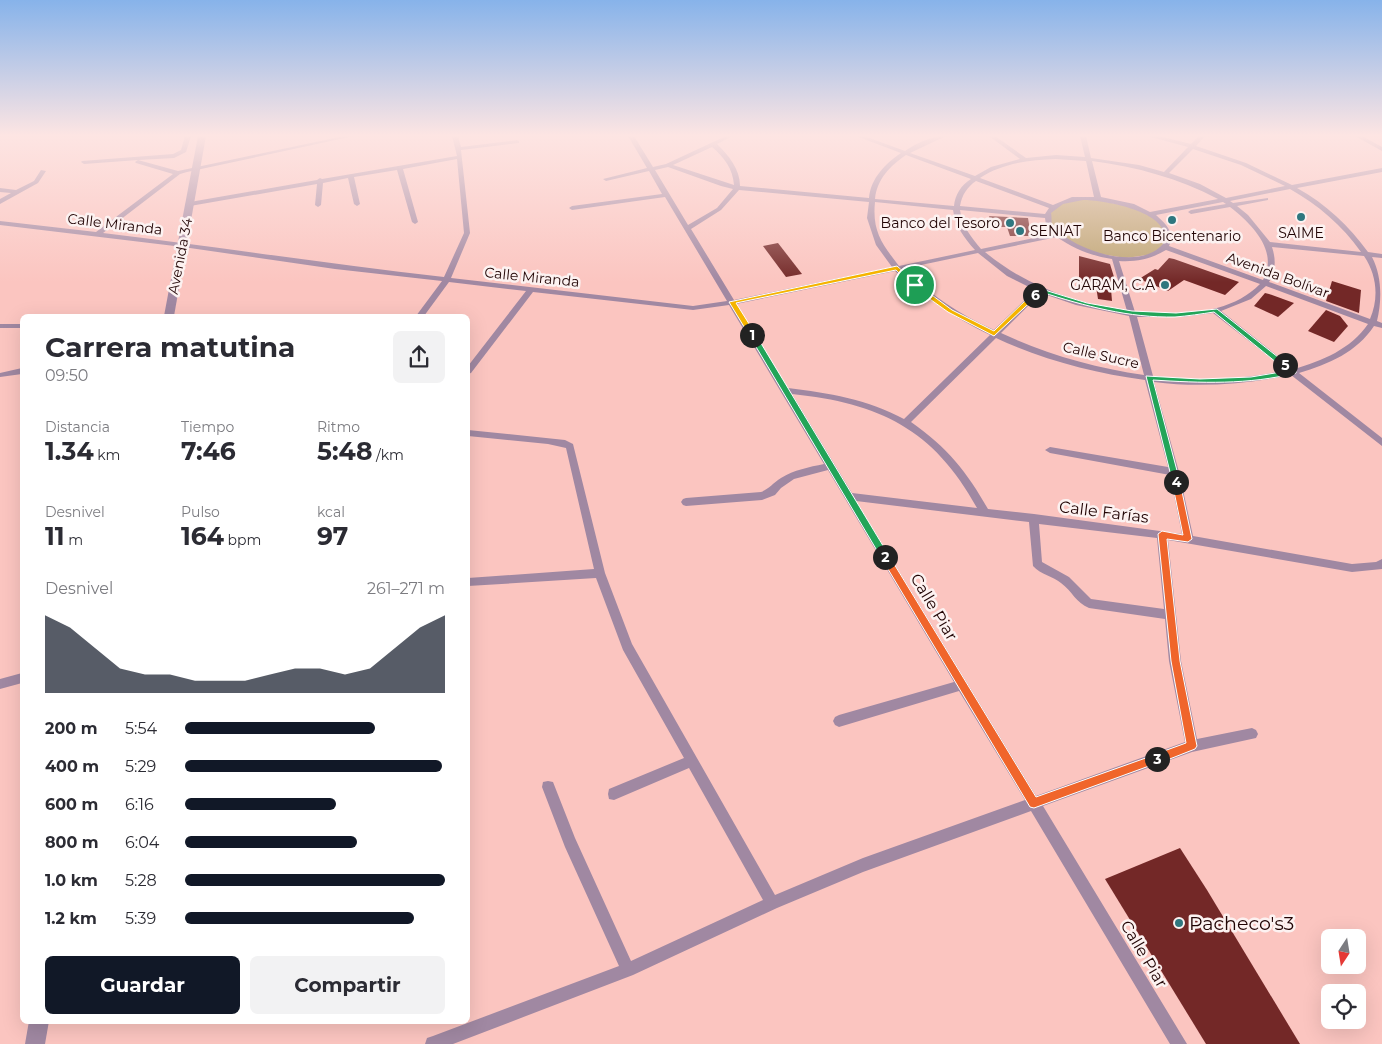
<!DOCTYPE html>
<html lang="es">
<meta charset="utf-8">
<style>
:root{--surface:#fff;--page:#f2f2f3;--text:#2b2b33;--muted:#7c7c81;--accent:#111827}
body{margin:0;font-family:Montserrat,sans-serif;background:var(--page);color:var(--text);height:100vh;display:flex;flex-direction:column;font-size:19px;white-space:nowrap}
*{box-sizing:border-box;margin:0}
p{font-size:16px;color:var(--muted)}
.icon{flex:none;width:28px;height:28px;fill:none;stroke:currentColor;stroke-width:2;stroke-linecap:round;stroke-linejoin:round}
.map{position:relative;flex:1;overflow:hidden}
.details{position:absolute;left:20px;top:314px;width:450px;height:710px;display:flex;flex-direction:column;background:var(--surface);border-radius:8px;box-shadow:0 5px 20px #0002}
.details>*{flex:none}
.needle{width:32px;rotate:192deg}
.fabs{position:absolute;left:1321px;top:929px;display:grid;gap:10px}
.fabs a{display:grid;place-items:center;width:45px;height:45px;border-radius:8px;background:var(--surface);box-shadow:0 5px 20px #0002;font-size:25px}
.pin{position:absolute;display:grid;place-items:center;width:42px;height:42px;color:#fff;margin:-21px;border:2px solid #fff;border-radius:50%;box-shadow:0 1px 5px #0007}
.km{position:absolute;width:25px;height:25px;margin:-12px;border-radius:50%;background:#222;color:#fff;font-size:14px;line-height:25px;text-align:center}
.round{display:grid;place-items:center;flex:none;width:52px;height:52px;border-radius:8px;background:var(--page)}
.headline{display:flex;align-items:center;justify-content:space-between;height:85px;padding:0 25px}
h1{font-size:28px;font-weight:700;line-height:38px}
.figures{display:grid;grid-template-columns:repeat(3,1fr);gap:8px;height:85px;padding:5px 25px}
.figures div{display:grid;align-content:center}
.figures b{font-size:25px;font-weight:700}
.figures small{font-size:14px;font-weight:400}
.figures p{font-size:14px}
.chart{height:140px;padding:10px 25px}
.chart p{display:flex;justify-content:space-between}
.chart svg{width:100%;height:90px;margin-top:5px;fill:var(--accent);opacity:.7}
.cta{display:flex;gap:10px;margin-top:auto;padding:10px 25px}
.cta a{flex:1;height:58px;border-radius:8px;background:var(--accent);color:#fff;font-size:20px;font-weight:700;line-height:58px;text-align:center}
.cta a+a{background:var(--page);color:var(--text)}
ul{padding:0 25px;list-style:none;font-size:16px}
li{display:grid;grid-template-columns:80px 60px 1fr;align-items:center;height:38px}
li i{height:12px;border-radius:6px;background:var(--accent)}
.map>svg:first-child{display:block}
</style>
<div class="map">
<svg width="1382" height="1044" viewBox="0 0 1382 1044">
<rect width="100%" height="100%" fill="#fbc5c0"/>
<path fill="#bea674" d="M1088 198 1140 209 1161 223 1169 238 1154 254 1126 258 1088 252 1052 230 1048 213 1058 204Z"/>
<g fill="#732827">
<path d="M989 216 1028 218 1031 236H1010L1007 227H993Z"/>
<path d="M778 243 802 274 786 277 763 246Z"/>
<path d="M1079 256 1110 264 1118 290 1111 289 1112 301 1098 299 1096 286 1079 282Z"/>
<path d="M1169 258 1174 259 1239 282 1225 295 1184 280 1168 291 1139 279 1155 269 1158 270Z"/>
<path d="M1332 281 1361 290 1359 313 1326 301Z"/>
<path d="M1265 293 1269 294 1294 303 1278 317 1254 306Z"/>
<path d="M1326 310 1340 316 1348 326 1334 342 1308 331Z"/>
<path d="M1180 848 1207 890 1300 1044H1206L1105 879Z"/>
</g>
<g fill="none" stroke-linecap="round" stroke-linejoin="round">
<g fill="#a088a2" fill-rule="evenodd">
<path d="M185 136H191L186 152 174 158 138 160 178 171 344 136H354L187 172 180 174 103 233C217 247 331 264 444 277L464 233 457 159 403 169 418 222 415 224 412 222 397 170 354 177 360 204 357 206 354 204 348 178 323 183 321 205 318 207 315 205 317 184 190 206 187 204 190 202 317 180 320 178 322 179 457 156 452 136H458L461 147 517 140 519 141V143L461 150 470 233 451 278 693 306 727 301 665 197 572 210 569 208 572 206 662 194 649 171 606 181 603 179 647 168 628 136H634L653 167 666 164 726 136H733L717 144C729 156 740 169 740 186L869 198C871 178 885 164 901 153L856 136H864L905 151C917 143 931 136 946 136L910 153 975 176 991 167 1020 159 989 136H995L1026 158 1056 155 1085 157 1080 136H1086L1091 158 1139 165 1164 172 1188 147 1151 137 1150 136H1159L1191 144 1199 136H1205L1196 146 1246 163 1292 185 1382 168V172L1297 188C1326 204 1349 226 1368 252L1382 254V258L1372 257C1382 276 1382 301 1377 321L1382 323V328L1374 326C1357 352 1329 364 1299 373L1382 438V446L1291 375C1246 384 1200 388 1154 382L1179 472 1193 536 1352 564 1376 562 1382 559V569L1352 572 1168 540 1181 661 1197 739 1252 728 1256 730 1258 734 1256 738 1192 752 1043 806 1187 1044H1170L1031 811 863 872 777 908 633 975 453 1044H425L427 1038 433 1036 619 966 565 847 542 787 543 782 548 781 553 782 575 838 631 961 763 900 689 768 614 800 609 799 608 794 609 789 684 758 623 650 596 578 468 586V578L594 569 566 448 548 444 468 436V430L565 440 573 444 605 573 632 644 775 895 863 858 1025 800 959 691 839 727 835 725 833 721 835 717 839 715 954 682 828 470 794 479 781 488 775 495 762 500 686 506 683 505 681 502 683 499 686 498 761 492C769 489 773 483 781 478 794 470 809 467 824 464L729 305 693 310 533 292 471 373 468 374V366L526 291 449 282 424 316H416L442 281 335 269 183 247 0 225V221L96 232 173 174 136 163 135 162 138 160 84 164 81 162 82 161 173 154 181 150ZM712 147C724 157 733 169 734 185L673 165ZM1193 149 1241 165 1285 186 1226 198 1200 184 1169 173ZM906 155 971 179C961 185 955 195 954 206L875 199C877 179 890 166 906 155ZM1056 159 1086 161 1094 197H1072L1053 205 980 178C1002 163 1030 160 1056 159ZM1092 161C1137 167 1178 178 1218 199L1150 212 1134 204 1101 197ZM668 167 721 186 733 189 717 208 688 225 655 170ZM976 181 1049 208 1045 214 960 206C962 195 967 187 976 181ZM1290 189C1318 205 1342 225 1361 252L1270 242 1248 215 1237 206 1268 200V198L1233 203 1230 201ZM739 190 869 202 867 218 876 245 892 267 734 300 691 229 721 210ZM1083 200C1103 200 1176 212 1163 244 1141 269 1091 254 1067 238 1062 235 1055 230 1052 225 1051 222 1052 216 1051 213L1063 204ZM875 202 953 210C955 225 964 238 975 250L899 266C882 244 872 231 875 202ZM1223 202 1226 204 1191 210 1188 212 1191 214 1230 207C1252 224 1279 251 1263 280L1169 246C1176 233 1165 223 1156 215ZM960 210 1045 218 1046 225 1053 234 981 249C971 237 962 226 960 210ZM1057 237C1074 249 1092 256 1112 259L1127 311C1075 303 1026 286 985 252ZM1272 247 1364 256C1377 275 1379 298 1370 319L1269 282C1276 271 1276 259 1272 247ZM1166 250 1260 284C1229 316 1176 315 1135 312L1119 261C1137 262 1151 259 1166 250ZM978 253 1007 276 1035 290 994 330C960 315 930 294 902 269ZM895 271C924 297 955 318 990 335L904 419C867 399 829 393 788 388L736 304ZM1266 286 1368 324C1351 349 1322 361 1294 369L1221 311 1251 299ZM1041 293 1076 305 1129 316 1144 375C1095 368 1046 354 1001 333ZM1213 313 1286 370C1242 380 1197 382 1153 376L1137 317H1181ZM996 338C1043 360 1094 373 1145 380L1168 467 1050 447 1045 450 1050 453 1170 475 1182 534 1034 514 988 509C967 472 947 447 911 422ZM792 394C879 403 934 429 977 508L852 493ZM856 501 1029 522 1033 566C1041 575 1053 576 1061 583 1072 591 1076 603 1089 608L1165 619 1169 661 1185 742 1036 796ZM1039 524 1157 538 1164 609 1091 599 1069 577 1042 562Z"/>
<path d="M1355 136H1362L1382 147V151Z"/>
<path d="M41 170 46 171 38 183 0 204V199L11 193 0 192V188L16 190 34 181Z"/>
<rect x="0" y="324" width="22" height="4"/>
<path d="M22 368V374L0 377V373Z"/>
<path d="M22 673V683L0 689V679Z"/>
</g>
<g fill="#a088a2" fill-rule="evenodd">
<path d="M198 136H206L174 316H164Z"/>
<path d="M29 1021H49L45 1044H25Z"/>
</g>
</g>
<linearGradient id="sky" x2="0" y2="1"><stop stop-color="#87b3ea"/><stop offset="0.48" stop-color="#fde5e3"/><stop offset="1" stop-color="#fde5e3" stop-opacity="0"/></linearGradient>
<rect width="1382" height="282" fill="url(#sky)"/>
<path fill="#f5b400" stroke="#fff" d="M897 266 917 284V287H913L896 270 736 303 756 335 752 337 749 335 729 302Z"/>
<path fill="#22a559" stroke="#fff" d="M752 333 756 335 888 554V559H882L749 335Z"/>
<path fill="#f0652b" stroke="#fff" d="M885 553 888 554 1036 797 1157 754 1162 759 1160 762 1034 808 1030 807 882 559 881 557Z"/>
<path fill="#f0652b" stroke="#fff" d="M1176 479 1180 482 1192 539 1188 542 1167 539 1180 661 1197 746 1195 749 1157 764 1152 759 1153 755 1186 743 1171 661 1158 534 1162 531 1183 535 1172 482Z"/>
<path fill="#22a559" stroke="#fff" d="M1282 364H1287L1296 370V373C1248 385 1201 383 1153 380L1180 482 1176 485 1173 484 1146 376 1200 379 1251 377 1287 371 1282 367Z"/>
<path fill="#22a559" stroke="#fff" d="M1038 288 1087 303 1132 311 1176 313 1217 309 1288 365 1282 367 1214 312C1201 314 1188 316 1175 317 1129 318 1085 306 1041 292L1037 296H1033Z"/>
<path fill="#f5b400" stroke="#fff" d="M913 284H917L952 310 994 331 1033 293 1038 295 994 336 948 312 913 287Z"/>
<g fill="#2f777f" stroke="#fcf2f1" stroke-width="2">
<circle cx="1301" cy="217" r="5"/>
<circle cx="1172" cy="220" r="5"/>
<circle cx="1010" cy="223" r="5"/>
<circle cx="1020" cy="231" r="5"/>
<circle cx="1165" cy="285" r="5"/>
<circle cx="1179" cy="923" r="5"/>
</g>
<g text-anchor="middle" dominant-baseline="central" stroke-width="5" stroke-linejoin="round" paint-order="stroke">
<g font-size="14" fill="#210404" stroke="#fcf2f1" text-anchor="end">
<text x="1000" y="223">Banco del Tesoro</text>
<text x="1030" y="231" text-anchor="start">SENIAT</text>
<text x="1301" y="233" text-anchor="middle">SAIME</text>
<text x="1172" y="236" text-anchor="middle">Banco Bicentenario</text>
<text x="1155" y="285">GARAM, C.A</text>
</g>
<g font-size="14" fill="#210404" stroke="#fcf2f1">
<text transform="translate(115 224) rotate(7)">Calle Miranda</text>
<text transform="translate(180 256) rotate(-79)">Avenida 34</text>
<text transform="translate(1278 275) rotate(20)">Avenida Bolívar</text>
<text transform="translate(532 277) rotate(6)">Calle Miranda</text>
<text transform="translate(1101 355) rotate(13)">Calle Sucre</text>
</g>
<g font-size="16" fill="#210404" stroke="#fcf2f1">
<text transform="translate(1104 512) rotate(7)">Calle Farías</text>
<text transform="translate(934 607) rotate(59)">Calle Piar</text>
<text transform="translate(1144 954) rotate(59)">Calle Piar</text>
</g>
<g font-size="19" fill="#210404" stroke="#fcf2f1" text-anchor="start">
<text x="1189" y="923">Pacheco's3</text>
</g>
</g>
</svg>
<div class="fabs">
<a><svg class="needle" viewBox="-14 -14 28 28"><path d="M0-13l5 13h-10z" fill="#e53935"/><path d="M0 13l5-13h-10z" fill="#7c7c81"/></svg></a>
<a><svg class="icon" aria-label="locate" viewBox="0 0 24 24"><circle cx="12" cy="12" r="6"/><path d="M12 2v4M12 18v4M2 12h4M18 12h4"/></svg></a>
</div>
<div class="pin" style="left:915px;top:285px;background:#1e9e55"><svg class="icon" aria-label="arrive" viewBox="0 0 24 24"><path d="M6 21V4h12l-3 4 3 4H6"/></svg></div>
<b class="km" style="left:752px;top:335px">1</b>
<b class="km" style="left:885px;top:557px">2</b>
<b class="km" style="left:1157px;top:759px">3</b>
<b class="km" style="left:1176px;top:482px">4</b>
<b class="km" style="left:1285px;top:365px">5</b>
<b class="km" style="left:1035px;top:295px">6</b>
<section class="details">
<div class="headline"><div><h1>Carrera matutina</h1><p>09:50</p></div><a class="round"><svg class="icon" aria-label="share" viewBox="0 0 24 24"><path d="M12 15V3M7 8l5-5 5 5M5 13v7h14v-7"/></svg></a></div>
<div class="figures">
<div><p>Distancia</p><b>1.34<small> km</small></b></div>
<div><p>Tiempo</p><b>7:46</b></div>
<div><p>Ritmo</p><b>5:48<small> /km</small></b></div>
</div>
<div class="figures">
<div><p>Desnivel</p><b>11<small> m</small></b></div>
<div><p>Pulso</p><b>164<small> bpm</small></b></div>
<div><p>kcal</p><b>97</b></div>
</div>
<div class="chart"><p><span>Desnivel</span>261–271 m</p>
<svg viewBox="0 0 160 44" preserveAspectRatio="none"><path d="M0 44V6L10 12L20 22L30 32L40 35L50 35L60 38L70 38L80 38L90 35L100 32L110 32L120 35L130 32L140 22L150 12L160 6V44z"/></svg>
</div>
<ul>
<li><b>200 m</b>5:54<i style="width:73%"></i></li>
<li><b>400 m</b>5:29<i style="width:99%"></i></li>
<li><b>600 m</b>6:16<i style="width:58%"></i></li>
<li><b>800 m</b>6:04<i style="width:66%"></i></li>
<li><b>1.0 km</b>5:28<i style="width:100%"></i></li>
<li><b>1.2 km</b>5:39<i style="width:88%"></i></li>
</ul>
<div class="cta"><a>Guardar</a><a>Compartir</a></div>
</section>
</div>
